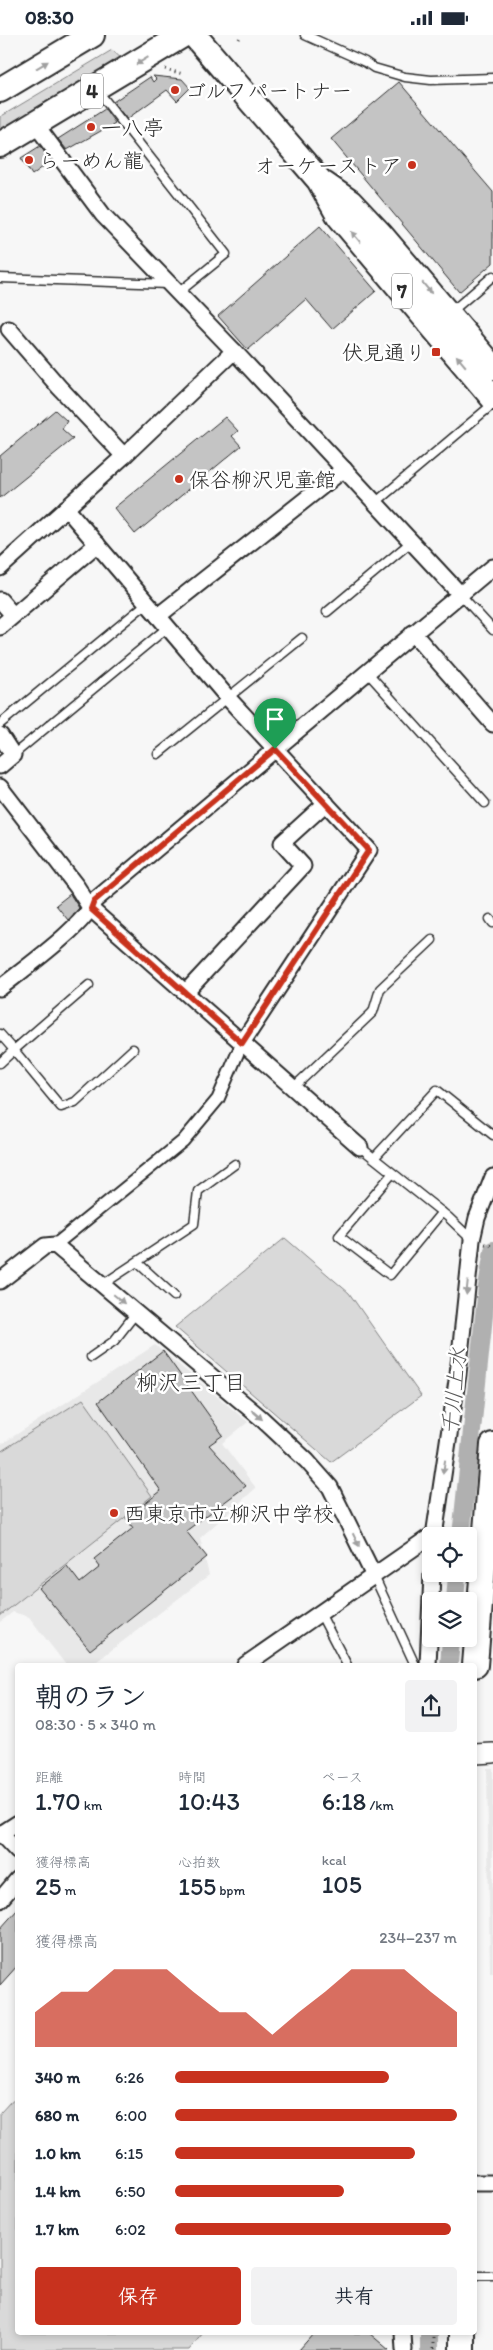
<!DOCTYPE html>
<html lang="ja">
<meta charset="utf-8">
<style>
:root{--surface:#fff;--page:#f2f2f3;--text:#1f2937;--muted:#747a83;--accent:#c8321e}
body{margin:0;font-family:Itim,"Klee One",sans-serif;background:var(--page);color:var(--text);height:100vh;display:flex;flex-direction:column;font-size:19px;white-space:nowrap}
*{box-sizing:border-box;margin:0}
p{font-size:16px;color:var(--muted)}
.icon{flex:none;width:28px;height:28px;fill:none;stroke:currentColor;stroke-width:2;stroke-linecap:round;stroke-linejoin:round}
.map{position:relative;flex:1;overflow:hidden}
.drawer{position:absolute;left:15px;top:1628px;width:462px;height:672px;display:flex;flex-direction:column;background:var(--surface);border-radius:5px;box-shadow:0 2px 8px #0003}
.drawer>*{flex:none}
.controls{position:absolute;left:422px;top:1492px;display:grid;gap:10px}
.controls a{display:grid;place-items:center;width:55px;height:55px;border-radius:5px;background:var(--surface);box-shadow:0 2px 8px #0003;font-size:25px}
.pin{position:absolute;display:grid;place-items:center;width:42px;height:42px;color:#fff;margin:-51px -21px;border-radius:50% 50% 50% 0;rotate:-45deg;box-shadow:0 0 5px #0007}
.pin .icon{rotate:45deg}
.round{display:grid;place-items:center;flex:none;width:52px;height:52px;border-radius:5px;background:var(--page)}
.overview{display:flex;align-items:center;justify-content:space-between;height:85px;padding:0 20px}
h1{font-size:28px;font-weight:600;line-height:38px}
.stats{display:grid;grid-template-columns:repeat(3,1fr);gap:8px;height:85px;padding:5px 20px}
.stats div{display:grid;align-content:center}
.stats b{font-size:25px;font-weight:600}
.stats small{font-size:14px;font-weight:400}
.stats p{font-size:14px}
.chart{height:140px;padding:10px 20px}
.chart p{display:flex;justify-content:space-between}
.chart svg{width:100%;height:90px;margin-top:5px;fill:var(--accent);opacity:.7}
.primary-button{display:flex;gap:10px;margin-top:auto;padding:10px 20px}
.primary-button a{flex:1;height:58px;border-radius:5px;background:var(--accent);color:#fff;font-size:20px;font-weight:600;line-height:58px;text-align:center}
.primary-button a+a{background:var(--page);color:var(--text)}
ul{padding:0 20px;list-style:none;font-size:16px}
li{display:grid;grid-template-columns:80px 60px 1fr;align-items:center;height:38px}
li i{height:12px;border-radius:6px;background:var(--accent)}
.status{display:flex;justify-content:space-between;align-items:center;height:35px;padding:0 25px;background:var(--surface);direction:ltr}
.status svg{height:14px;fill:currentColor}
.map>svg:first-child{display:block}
</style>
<div class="status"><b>08:30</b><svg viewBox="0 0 49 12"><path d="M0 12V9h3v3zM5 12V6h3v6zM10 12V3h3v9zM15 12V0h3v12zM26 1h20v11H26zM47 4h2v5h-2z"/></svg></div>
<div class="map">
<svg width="493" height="2315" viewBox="0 0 493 2315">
<rect width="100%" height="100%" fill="#f7f7f7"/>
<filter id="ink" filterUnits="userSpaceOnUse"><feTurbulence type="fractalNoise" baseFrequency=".02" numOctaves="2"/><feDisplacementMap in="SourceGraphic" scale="10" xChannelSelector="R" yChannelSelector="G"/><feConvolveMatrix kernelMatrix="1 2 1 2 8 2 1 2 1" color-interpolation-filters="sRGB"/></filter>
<g filter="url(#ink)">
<g fill="#e8e8e8">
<path d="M155 1310 248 1387 222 1408 256 1453 200 1503 209 1540 92 1630H66L29 1582 13 1577 0 1587V1410Z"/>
<path d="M487 1733H493V1938H490Z"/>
</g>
<g fill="#d9d9d9" stroke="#828282">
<path d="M112 15 123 25 0 98V82Z"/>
<path d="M285 1203 349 1258 421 1361 331 1427 175 1292Z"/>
<path d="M83 1364 152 1461 0 1581V1417Z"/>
<path d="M11 2066H18V2298H203L189 2315H0V2078Z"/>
</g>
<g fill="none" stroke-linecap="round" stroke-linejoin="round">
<g stroke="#b0b0b0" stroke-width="18">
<path d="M461 1501 487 1252 493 1215"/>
<path d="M455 1566 457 1539"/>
<path d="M449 1630 451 1604"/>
<path d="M429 2298V2315"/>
</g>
</g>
<g fill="#c4c4c4" stroke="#2b2b2b">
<path d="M153 41 182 44 190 53 177 66 167 55 127 84 113 67 150 42 153 47 156 44Z"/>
<path d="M399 47 493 157V228L459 257 331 104Z"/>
<path d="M105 74 115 88 67 115 58 104Z"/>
<path d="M40 111 51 126 32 140 21 123Z"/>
<path d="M320 191 376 256 332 294 306 264 248 315 218 281Z"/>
<path d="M55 375 67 386 62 394 73 404 0 463V421Z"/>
<path d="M225 382 238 396 232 401 241 411 135 499 114 473Z"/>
<path d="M70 859 79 873 68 885 56 870Z"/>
<path d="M163 1316 223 1400 209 1410 246 1451 186 1496 207 1522 90 1615 39 1553 67 1531 80 1548 100 1532 94 1524 133 1493 126 1483 161 1456 98 1367Z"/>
<path d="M18 1874V1930L0 1950V1894Z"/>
<path d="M314 2298H369L389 2315H299Z"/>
</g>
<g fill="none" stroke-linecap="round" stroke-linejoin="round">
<defs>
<g id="service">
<path d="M305 0 365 27 374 33 405 42 431 45 493 43"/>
<path d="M97 55 226 219 178 258"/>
<path d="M0 243 168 249"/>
<path d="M451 277 493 241"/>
<path d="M375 468 493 369"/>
<path d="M460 559 493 595"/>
<path d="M327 577 411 507"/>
<path d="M367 637 485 768"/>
<path d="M0 689 147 568"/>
<path d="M158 719 302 603"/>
<path d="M13 720 168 592"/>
<path d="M490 884 493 888"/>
<path d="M89 950 14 1015 61 1072 75 1067 133 1014"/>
<path d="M0 999 14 1015 0 1028"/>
<path d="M293 1053 373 977 380 954 432 905"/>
<path d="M360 1112 448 1182 472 1205"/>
<path d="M374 1123 437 1055 493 1100"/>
<path d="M392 1139 339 1201 390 1240 442 1177"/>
<path d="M137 1227 174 1261"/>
<path d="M102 1250 194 1189 198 1156 235 1129"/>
<path d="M91 1322 114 1306 136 1278"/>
<path d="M374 1541 415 1630"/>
<path d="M320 1578 347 1630"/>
<path d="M475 2241H493"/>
</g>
<path id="pedestrian" d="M55 1210 183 1106 218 1064 242 1008"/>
<g id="minor">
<path d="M36 90 103 180 234 316 460 559"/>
<path d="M124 421 234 316"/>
<path d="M66 473 228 663 369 815 242 1008"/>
<path d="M0 533 124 421 59 352 9 294"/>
<path d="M0 565 13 580"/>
<path d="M158 581 344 434"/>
<path d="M0 592 97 509"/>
<path d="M413 598 493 689"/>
<path d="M0 700 13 720 0 731"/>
<path d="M0 752 77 852 91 874 360 1112"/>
<path d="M0 953C21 936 87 889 94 866L493 532"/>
<path d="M186 957 303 831 282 808 326 768"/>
<path d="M0 1246 45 1211 55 1210 261 1383 307 1426 330 1452 374 1541"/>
<path d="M434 1501 458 1339 472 1205 477 1183 493 1142"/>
<path d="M245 1630 431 1501"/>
<path d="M428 1630 432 1539"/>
<path d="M0 1798 18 1817"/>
<path d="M1 1799 18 1788"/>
<path d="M0 1865 18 1844"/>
<path d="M475 2148H493"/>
<path d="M403 2298 404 2315"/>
</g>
<path id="tertiary" d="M475 1719 493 1718"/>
<g id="primary">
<path d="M194 0 319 145 339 181 493 363"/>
<path d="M0 55 92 0"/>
<path d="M0 110 183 0"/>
<path d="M324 149 350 167 381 200 493 332"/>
<path d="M475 1630 493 1410"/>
<path d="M462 2298V2315"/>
</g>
</defs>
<use href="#service" stroke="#2b2b2b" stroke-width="11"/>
<use href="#pedestrian" stroke="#2b2b2b" stroke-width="15"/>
<use href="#minor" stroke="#2b2b2b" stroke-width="19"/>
<use href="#tertiary" stroke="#2b2b2b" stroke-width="22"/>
<use href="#primary" stroke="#2b2b2b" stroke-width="28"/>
<g stroke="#2b2b2b" stroke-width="3" stroke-dasharray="1 4" stroke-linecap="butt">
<path d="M239 4 241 0"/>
<path d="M165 34 183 39"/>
<path d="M485 1209 493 1211"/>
<path d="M433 2298V2315"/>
</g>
<use href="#service" stroke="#fff" stroke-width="8"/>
<use href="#pedestrian" stroke="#fff" stroke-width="11"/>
<use href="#minor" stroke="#fff" stroke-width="15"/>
<use href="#tertiary" stroke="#fff" stroke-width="19"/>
<use href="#primary" stroke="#fff" stroke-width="24"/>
</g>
<defs><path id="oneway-solid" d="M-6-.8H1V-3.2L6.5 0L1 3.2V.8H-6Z" transform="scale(1.25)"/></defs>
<g fill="#a0a0a0">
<use href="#oneway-solid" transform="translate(142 26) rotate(149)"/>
<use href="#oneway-solid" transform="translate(42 30) rotate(-31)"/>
<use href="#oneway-solid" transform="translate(356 202) rotate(-130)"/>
<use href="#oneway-solid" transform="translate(427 253) rotate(50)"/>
<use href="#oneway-solid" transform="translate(461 326) rotate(-130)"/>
<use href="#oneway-solid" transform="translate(467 1253) rotate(96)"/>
<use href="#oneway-solid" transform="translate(119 1264) rotate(40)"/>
<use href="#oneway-solid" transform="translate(257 1380) rotate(41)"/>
<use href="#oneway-solid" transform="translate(444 1432) rotate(99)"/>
<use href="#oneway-solid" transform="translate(356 1505) rotate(64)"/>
</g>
</g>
<g fill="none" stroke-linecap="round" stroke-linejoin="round" filter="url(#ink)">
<defs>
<path id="route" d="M275 714 369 815 242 1008 91 874 94 866Z"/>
</defs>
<use href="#route" stroke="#fff" stroke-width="10"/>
<use href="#route" stroke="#c8321e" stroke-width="6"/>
</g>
<g fill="#c8321e" stroke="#fff" stroke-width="2">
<circle cx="175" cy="55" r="5"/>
<circle cx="91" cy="92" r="5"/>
<circle cx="29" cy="125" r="5"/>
<circle cx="412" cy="130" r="5"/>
<rect x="431" y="312" width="10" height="10" rx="2.5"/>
<circle cx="179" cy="444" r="5"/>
<circle cx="114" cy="1478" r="5"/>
</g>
<g text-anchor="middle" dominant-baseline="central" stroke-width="5" stroke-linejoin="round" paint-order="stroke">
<g fill="#fff" stroke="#6b6b6b" stroke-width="1">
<rect x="81" y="38.5" width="22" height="35" rx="4"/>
<rect x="392" y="238.5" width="20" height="35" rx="4"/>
</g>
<g font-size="20" font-weight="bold" fill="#2b2b2b">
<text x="92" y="56">4</text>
<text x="402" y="256">7</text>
</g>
<g font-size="21" fill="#2b2b2b" stroke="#fff" text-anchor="start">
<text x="185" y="55">ゴルフパートナー</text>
<text x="101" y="92">一八亭</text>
<text x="39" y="125">らーめん龍</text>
<text x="402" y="130" text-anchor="end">オーケーストア</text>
<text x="426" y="317" text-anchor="end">伏見通り</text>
<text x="189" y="444">保谷柳沢児童館</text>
<text x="124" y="1478">西東京市立柳沢中学校</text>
</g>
<g font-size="22" fill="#2b2b2b" stroke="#fff">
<text x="191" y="1347">柳沢三丁目</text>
</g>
<g font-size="22" font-style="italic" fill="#5a5a5a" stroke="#fff">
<text transform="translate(454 1356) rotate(-84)">千川上水</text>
</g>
</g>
</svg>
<div class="controls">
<a><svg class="icon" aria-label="locate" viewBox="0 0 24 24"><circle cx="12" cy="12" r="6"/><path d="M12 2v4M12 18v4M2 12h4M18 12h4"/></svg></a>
<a><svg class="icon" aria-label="layers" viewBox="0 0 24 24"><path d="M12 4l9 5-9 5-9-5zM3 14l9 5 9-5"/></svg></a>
</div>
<div class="pin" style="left:275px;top:714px;background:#1e9e55"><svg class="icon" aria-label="arrive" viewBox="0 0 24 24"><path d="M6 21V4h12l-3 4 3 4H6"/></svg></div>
<section class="drawer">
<div class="overview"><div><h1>朝のラン</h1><p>08:30 · 5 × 340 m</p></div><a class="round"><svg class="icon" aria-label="share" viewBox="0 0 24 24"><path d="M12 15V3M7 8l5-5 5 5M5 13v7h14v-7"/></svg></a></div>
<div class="stats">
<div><p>距離</p><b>1.70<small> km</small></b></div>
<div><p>時間</p><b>10:43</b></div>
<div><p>ペース</p><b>6:18<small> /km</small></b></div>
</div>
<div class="stats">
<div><p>獲得標高</p><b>25<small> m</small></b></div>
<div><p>心拍数</p><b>155<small> bpm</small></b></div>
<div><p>kcal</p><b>105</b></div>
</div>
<div class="chart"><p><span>獲得標高</span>234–237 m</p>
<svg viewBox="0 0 160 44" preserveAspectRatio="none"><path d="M0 44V27L10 17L20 17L30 6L40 6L50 6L60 17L70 27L80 27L90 38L100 27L110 17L120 6L130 6L140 6L150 17L160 27V44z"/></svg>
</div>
<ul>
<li><b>340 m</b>6:26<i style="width:76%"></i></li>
<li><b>680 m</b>6:00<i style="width:100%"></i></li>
<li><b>1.0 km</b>6:15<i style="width:85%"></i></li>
<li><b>1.4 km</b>6:50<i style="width:60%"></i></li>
<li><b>1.7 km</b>6:02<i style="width:98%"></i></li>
</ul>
<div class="primary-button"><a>保存</a><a>共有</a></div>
</section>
</div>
